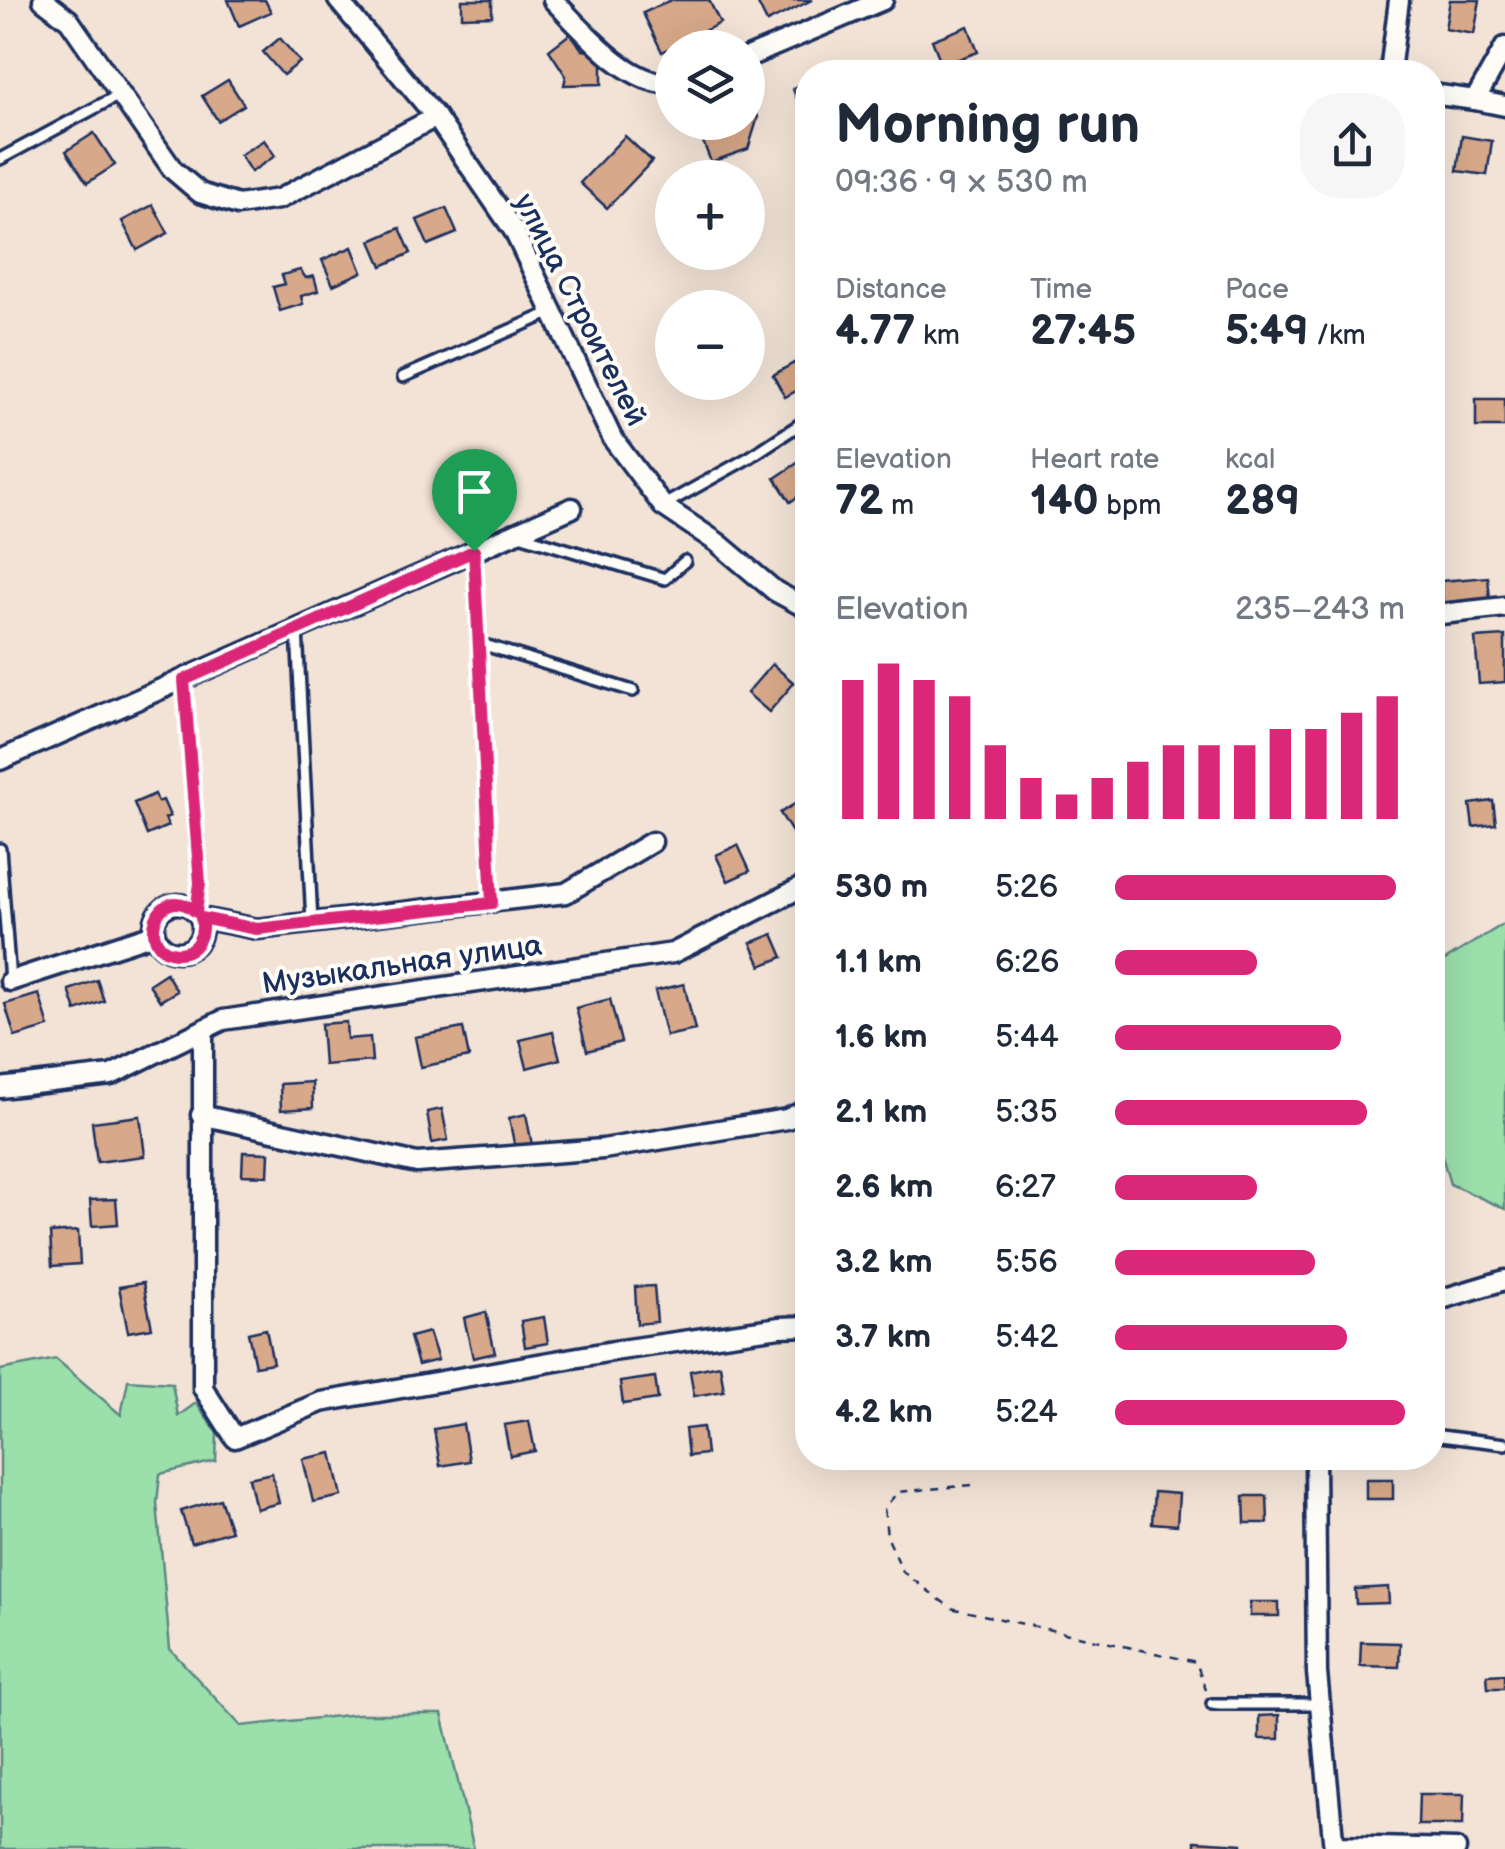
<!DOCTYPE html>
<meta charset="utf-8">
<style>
:root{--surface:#fff;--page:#f6f6f7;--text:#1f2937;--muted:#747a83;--accent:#db2777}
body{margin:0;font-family:"Balsamiq Sans",sans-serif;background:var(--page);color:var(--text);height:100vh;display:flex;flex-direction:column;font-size:38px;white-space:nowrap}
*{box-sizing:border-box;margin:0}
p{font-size:32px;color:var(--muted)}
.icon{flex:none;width:55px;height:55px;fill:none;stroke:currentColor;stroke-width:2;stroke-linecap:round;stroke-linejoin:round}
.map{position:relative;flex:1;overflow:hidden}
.drawer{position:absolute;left:795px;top:60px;width:650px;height:1410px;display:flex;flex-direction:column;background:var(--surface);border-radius:40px;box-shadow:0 10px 40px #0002}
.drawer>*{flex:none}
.tools{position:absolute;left:655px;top:30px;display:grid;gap:20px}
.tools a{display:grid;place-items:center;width:110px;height:110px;border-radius:50%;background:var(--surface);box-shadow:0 10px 40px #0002;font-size:50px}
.pin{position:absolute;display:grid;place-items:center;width:85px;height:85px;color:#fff;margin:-102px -42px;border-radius:50% 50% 50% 0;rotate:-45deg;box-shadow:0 0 10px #0007}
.pin .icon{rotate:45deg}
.round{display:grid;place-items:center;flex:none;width:105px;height:105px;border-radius:40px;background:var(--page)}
.summary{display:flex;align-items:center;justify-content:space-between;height:170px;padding:0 40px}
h1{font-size:55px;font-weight:800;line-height:75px}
.metrics{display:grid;grid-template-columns:repeat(3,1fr);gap:15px;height:170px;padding:10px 40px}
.metrics div{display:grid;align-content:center}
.metrics b{font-size:42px;font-weight:800}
.metrics small{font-size:28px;font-weight:400}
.metrics p{font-size:28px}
.chart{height:280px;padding:20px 40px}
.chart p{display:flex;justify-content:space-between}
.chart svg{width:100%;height:180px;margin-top:10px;stroke:var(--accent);stroke-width:6}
ul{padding:0 40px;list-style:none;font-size:32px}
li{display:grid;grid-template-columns:160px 120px 1fr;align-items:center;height:75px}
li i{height:25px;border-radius:12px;background:var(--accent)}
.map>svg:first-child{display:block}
</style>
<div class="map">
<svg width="1505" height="1849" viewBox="0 0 1505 1849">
<rect width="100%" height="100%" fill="#f2e3d6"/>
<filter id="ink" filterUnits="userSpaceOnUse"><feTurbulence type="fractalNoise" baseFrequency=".01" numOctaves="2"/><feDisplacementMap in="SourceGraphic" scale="20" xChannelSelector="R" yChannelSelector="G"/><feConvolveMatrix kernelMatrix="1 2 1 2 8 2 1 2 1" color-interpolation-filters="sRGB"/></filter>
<g filter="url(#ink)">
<g fill="#9bdfab" stroke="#5b8784" stroke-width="2.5">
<path d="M1505 923V1209L1450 1184 1433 1124 1432 968Z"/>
<path d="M56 1359 121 1415 128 1380 172 1383 178 1416 196 1403 217 1433 216 1461 160 1474 157 1503 170 1649 241 1726 358 1714H442L474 1849H0V1370Z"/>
</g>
<g fill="#d7a889" stroke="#1b2f5e" stroke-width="2.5">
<path d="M228 0H265L271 12 239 26Z"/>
<path d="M462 0H492V16L462 17Z"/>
<path d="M671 0H709L720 23 662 52 643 13Z"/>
<path d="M756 0H812L767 22Z"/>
<path d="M1450 0H1480L1474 34 1445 29Z"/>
<path d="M968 26 978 52 942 65 932 40Z"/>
<path d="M571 33 582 50 602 52V84L564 85 566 76 549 50Z"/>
<path d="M280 38 300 62 283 75 263 52Z"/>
<path d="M808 78V122L805 123 793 89Z"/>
<path d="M228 80 244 105 218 121 202 96Z"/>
<path d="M751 98 758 117 748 149 711 162 696 124 748 122V100Z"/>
<path d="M94 133 115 165 87 183 66 151Z"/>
<path d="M625 136 652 161 607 208 580 183Z"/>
<path d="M1462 136 1492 141 1487 175 1457 171Z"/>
<path d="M264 140 275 156 251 172 240 155Z"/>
<path d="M153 205 168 233 137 250 122 221Z"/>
<path d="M446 208 457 233 428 245 417 220Z"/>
<path d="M400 228 411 253 382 266 371 241Z"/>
<path d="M352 247 362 272 333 285 322 260Z"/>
<path d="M300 270 306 278 314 276 318 291 301 296 303 304 280 311 273 287 285 284 282 275Z"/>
<path d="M794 363 807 385 785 397 773 375Z"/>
<rect x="1476" y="399" width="29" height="28"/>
<path d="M799 462 808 475V490L790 502 775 478Z"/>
<path d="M1488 577 1490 600 1443 604 1441 581Z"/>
<path d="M1505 636V682L1479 684 1475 638Z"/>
<path d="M772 664 794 683 769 712 747 693Z"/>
<path d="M1432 733H1439L1440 756 1432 757Z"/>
<path d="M155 794 158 802 163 800 170 816 165 818 168 826 147 835 134 803Z"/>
<path d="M808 796V852L805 853 780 813Z"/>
<path d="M1493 801 1496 824 1473 827 1470 804Z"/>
<path d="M738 845 750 871 728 881 716 855Z"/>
<path d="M773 934 783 957 761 966 751 943Z"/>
<path d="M166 973 177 991 160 1001 149 984Z"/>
<path d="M97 980 104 1001 76 1011 69 990Z"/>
<path d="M684 984 695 1030 666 1036 655 991Z"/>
<path d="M39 994 49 1027 15 1037 5 1004Z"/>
<path d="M610 999 621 1042 587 1051 576 1008Z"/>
<path d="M346 1022 347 1039 370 1037 372 1061 324 1065 321 1024Z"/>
<path d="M463 1028 469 1057 421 1067 415 1037Z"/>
<path d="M553 1032 560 1059 527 1068 520 1040Z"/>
<path d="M312 1082 313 1108 281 1110 280 1084Z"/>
<path d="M442 1109 448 1140 432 1143 427 1112Z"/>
<path d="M526 1114 532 1145 515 1148 509 1118Z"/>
<path d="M140 1116 145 1156 97 1162 92 1122Z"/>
<path d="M243 1152 269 1153 268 1176 242 1175Z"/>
<path d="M116 1199 118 1224 92 1226 90 1200Z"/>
<path d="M78 1231 80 1264 52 1266 50 1233Z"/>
<path d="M143 1283 152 1328 128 1332 119 1287Z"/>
<path d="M654 1286 657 1322 637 1324 635 1287Z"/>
<path d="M486 1312 495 1353 473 1358 464 1318Z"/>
<path d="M544 1317 548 1343 525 1347 521 1321Z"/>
<path d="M266 1329 273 1363 255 1366 248 1333Z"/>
<path d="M429 1332 438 1360 418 1365 410 1337Z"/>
<path d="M720 1365 724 1391 694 1396 690 1371Z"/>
<path d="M655 1377 658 1399 623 1404 620 1382Z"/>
<path d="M529 1421 535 1451 510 1456 504 1425Z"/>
<path d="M463 1424 469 1461 440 1466 434 1429Z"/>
<path d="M703 1427 706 1454 688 1456 685 1429Z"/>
<path d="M332 1453 342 1496 313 1502 303 1459Z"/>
<path d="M272 1473 279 1503 256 1509 249 1478Z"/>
<rect x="1366" y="1479" width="27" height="20"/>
<path d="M1154 1492 1179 1494 1177 1525 1152 1523Z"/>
<path d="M1244 1496H1267L1268 1523H1245Z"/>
<path d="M220 1499 231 1531 191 1543 181 1511Z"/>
<path d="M1388 1587 1389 1603 1356 1604 1355 1589Z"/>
<rect x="1250" y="1602" width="29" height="14"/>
<path d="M1361 1642 1400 1643 1399 1667 1360 1666Z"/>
<path d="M1505 1674V1688H1488L1487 1675Z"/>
<path d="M1279 1715V1739H1259V1716Z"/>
<path d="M1419 1794H1464L1463 1825H1418Z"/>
<path d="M1195 1841 1242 1844V1849H1195Z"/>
</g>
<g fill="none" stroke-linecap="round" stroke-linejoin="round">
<defs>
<g id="lane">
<path d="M0 159 119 95"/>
<path d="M403 377 552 312"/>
<path d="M664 505 750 457 808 419"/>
<path d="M516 534 665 579 685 561"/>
<path d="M473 551 492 903"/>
<path d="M297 630 312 922"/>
<path d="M478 643 633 691"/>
<path d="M184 679 200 883 196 911"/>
<path d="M0 849 10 981"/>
<path d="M1432 1435 1505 1444"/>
<path d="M1212 1704H1319"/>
</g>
<g id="street">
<path d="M43 0 69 20 173 170 200 193 238 205 279 199 436 117"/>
<path d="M338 0 436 117 514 231 612 438 663 506 718 543 775 591 808 609"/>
<path d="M553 0C582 29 629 87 672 83"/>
<path d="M748 57 883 0"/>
<path d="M1390 72 1399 0"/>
<path d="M1432 94 1475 100 1505 47"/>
<path d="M1475 100 1505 106"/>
<path d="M1432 615 1505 607"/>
<path d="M0 760 572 508"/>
<circle cx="178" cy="928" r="24"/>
<path d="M201 918 257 929 566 893 652 842"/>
<path d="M10 981 154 934"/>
<path d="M203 1030V1388L235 1438 321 1402 613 1351 780 1327 808 1326"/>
<path d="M0 1088 111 1075 223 1020 673 953 808 884"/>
<path d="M201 1115 417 1163 603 1149 787 1119 808 1109"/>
<path d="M1432 1302 1505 1280"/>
<path d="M1315 1458 1317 1673 1334 1849"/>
<path d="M1334 1846 1456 1849"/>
</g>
</defs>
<use href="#lane" stroke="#1b2f5e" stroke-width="16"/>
<use href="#street" stroke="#1b2f5e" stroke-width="25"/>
<path stroke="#1b2f5e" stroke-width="2.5" stroke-dasharray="8 8" stroke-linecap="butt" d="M972 1485 898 1492 884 1508 887 1536 903 1572 951 1608 1196 1662 1206 1690"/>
<use href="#lane" stroke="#fdfcf7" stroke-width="9"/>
<use href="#street" stroke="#fdfcf7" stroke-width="18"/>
</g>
</g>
<g fill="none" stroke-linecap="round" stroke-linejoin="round" filter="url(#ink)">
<defs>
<path id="route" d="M474 551 492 903 257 929 201 918C205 934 197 953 178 953 134 952 157 878 196 912L200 883 184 680Z"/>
</defs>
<use href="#route" stroke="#fff" stroke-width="20"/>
<use href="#route" stroke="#db2777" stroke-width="12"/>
</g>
<g text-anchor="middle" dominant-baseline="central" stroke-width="8" stroke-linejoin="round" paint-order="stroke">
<g font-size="30" fill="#1b2f5e" stroke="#fdfcf7">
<text transform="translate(580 310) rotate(63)">улица Строителей</text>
<text transform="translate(402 965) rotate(-8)">Музыкальная улица</text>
</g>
</g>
</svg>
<div class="tools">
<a><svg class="icon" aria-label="layers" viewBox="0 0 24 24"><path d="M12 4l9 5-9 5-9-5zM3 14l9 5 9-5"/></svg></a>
<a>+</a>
<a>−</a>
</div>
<div class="pin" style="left:474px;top:551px;background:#1e9e55"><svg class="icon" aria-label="arrive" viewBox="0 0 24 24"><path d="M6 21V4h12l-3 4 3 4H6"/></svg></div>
<section class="drawer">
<div class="summary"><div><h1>Morning run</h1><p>09:36 · 9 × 530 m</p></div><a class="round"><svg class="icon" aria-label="share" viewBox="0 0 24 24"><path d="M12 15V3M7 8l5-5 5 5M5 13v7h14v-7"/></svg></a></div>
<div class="metrics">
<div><p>Distance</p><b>4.77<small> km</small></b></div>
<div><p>Time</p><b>27:45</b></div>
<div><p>Pace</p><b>5:49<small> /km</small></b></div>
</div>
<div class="metrics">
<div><p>Elevation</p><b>72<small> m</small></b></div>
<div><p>Heart rate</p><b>140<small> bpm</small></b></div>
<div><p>kcal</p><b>289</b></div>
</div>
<div class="chart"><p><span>Elevation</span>235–243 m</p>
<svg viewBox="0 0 160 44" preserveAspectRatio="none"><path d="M5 44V10M15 44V6M25 44V10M35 44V14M45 44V26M55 44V34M65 44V38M75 44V34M85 44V30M95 44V26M105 44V26M115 44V26M125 44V22M135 44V22M145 44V18M155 44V14"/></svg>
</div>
<ul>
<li><b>530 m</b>5:26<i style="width:97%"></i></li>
<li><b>1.1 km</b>6:26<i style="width:49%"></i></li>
<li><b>1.6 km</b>5:44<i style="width:78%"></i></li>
<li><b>2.1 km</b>5:35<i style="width:87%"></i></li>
<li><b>2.6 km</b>6:27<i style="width:49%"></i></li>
<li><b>3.2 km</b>5:56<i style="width:69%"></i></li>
<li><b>3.7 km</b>5:42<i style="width:80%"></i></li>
<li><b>4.2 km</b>5:24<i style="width:100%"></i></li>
</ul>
</section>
</div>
